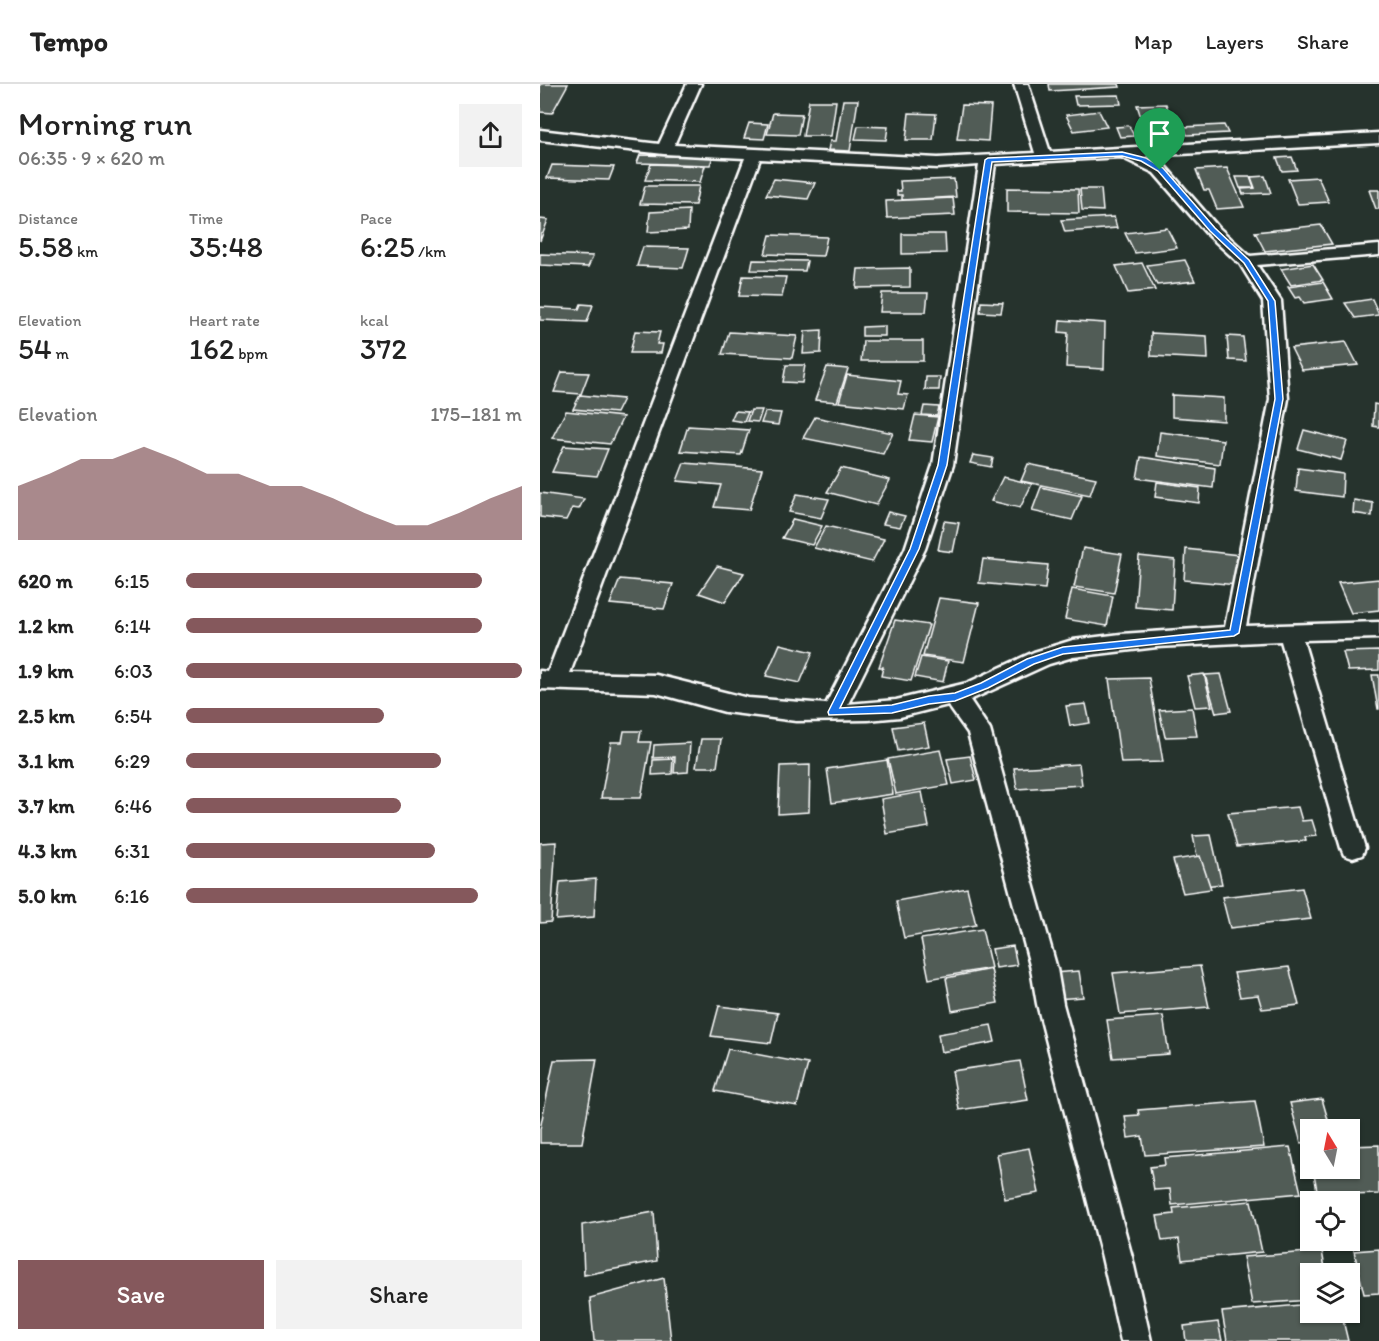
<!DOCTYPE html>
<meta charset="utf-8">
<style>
:root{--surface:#fff;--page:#f2f2f2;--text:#222;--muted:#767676;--line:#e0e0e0;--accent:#85585c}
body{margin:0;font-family:Itim,sans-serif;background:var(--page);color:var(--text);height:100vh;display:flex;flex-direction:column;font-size:22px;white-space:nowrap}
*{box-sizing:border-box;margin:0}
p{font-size:20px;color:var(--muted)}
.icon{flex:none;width:33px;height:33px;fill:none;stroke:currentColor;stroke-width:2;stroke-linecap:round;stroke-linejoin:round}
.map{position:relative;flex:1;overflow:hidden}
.drawer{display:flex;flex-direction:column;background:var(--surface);width:540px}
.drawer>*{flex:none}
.needle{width:39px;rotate:350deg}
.buttons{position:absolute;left:760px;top:1035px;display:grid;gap:12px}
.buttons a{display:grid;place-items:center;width:60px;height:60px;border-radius:0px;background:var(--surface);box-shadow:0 2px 4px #0004;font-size:30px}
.pin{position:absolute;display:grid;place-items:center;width:51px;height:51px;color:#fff;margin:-62px -26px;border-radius:50% 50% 50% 0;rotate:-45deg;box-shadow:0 0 6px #0007}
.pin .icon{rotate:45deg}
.round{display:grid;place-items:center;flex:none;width:63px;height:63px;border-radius:0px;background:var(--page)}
.head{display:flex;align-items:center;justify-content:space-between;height:102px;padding:0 18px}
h1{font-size:33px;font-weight:600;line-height:45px}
.stats{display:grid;grid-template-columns:repeat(3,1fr);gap:9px;height:102px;padding:6px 18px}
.stats div{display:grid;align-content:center}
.stats b{font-size:30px;font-weight:600}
.stats small{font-size:16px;font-weight:400}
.stats p{font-size:16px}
.chart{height:168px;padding:12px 18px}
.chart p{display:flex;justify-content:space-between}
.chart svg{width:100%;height:108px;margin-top:6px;fill:var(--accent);opacity:.7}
.cta{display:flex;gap:12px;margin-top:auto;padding:12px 18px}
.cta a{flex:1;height:69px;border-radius:0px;background:var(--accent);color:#fff;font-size:24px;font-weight:600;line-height:69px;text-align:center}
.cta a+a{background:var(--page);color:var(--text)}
ul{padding:0 18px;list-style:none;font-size:20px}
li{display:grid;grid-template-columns:96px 72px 1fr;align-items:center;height:45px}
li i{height:15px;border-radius:8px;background:var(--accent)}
header{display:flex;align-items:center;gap:36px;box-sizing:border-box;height:84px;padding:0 30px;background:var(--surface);border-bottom:2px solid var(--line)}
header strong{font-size:28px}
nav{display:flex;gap:33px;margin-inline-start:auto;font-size:21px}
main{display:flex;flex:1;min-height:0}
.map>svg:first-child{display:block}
</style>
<header>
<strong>Tempo</strong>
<nav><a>Map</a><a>Layers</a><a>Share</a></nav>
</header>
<main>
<section class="drawer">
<div class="head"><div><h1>Morning run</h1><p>06:35 · 9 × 620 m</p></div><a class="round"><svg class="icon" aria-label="share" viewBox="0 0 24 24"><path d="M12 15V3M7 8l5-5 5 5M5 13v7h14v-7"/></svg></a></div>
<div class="stats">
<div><p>Distance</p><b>5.58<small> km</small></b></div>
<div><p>Time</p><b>35:48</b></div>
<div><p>Pace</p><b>6:25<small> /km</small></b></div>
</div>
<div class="stats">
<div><p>Elevation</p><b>54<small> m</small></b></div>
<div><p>Heart rate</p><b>162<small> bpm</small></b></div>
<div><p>kcal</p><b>372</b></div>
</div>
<div class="chart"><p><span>Elevation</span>175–181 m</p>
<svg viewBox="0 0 160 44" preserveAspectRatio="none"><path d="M0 44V22L10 17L20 11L30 11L40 6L50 11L60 17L70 17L80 22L90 22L100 27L110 33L120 38L130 38L140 33L150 27L160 22V44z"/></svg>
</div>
<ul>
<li><b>620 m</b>6:15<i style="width:88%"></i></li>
<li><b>1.2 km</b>6:14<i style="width:88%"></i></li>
<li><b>1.9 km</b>6:03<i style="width:100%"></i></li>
<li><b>2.5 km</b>6:54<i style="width:59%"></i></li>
<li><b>3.1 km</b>6:29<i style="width:76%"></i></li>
<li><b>3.7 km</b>6:46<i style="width:64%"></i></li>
<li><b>4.3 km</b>6:31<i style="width:74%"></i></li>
<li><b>5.0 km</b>6:16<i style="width:87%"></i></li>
</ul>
<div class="cta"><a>Save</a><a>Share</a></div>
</section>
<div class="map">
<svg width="839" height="1257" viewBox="0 0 839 1257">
<rect width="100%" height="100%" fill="#26332d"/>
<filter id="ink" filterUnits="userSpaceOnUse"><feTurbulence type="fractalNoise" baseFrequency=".0167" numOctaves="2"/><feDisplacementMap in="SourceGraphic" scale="12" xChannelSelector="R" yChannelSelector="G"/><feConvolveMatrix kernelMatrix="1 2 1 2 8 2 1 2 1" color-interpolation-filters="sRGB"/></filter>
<g filter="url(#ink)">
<g fill="#515c57" stroke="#fff" stroke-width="1.5">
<path d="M0 0H28L12 29 0 28Z"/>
<path d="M509 0H579L580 3 510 7Z"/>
<path d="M579 11 581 20 536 21 534 12Z"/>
<path d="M303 16H318L310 67 288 66 290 57H296Z"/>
<path d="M269 17H296L291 52H263Z"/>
<path d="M626 20 637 50 607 52 597 21Z"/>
<path d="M422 21 451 22 448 57 417 55Z"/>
<path d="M559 27 567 43 534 47 526 31Z"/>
<path d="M233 29 262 30 258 51 227 50Z"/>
<path d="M369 29 396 30 393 56H366Z"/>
<path d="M209 39 228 40 224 55 204 54Z"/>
<path d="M684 41 688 49 647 51 644 43Z"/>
<path d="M318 42 348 43 346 56 315 55Z"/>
<path d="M589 42 594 52 580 53 576 43Z"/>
<path d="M100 71 173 73 170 81 97 79Z"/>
<path d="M752 73 757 86 742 87 737 74Z"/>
<path d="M111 80 165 82 160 98 105 96Z"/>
<path d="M12 81 74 83 69 96 7 94Z"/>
<path d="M687 84 704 123 677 125 669 106H664L656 86Z"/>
<path d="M725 92 731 109 703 110 701 105 715 104 711 93Z"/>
<path d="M696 93H710L714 104H700Z"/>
<path d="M778 93 789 118 758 120 748 95Z"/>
<path d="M234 95 275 99 268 115 226 111Z"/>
<path d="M414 95 416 113 362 116V111H357V107H361L360 97Z"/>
<path d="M105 102H159L155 121 100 120Z"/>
<path d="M467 104 538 105 539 129 467 128Z"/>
<path d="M540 105H561L563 127 542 126Z"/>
<path d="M829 106H839V125H836Z"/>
<path d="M413 114 415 131 347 134 346 117Z"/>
<path d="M149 126 148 146 108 148 110 128Z"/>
<path d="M574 133 577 144 525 148 521 136Z"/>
<path d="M0 135 8 136 0 157Z"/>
<path d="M781 141 792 160 725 167 715 148Z"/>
<path d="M627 144 637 164 595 169 585 149Z"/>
<path d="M362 150H405L406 169 362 170Z"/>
<path d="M230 151 287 153 283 172 225 170Z"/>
<path d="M103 163 149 164 143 184 97 182Z"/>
<path d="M0 170 53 172 48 183 0 181Z"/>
<path d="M213 176 267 177 265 187 211 186Z"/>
<path d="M645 176 655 197 617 201 607 181Z"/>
<path d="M602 179 615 206 588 209 576 182Z"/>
<path d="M773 180 783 196 751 201 741 185Z"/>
<path d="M370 184V203L316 204 318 185Z"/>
<path d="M203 192 246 193 242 213 199 212Z"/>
<path d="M783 198 793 215 764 219 760 213 755 214 748 203Z"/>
<path d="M342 209H388L386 228H340Z"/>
<path d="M832 215 839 231 815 234 805 219Z"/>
<path d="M441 218 463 219 461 229 440 228Z"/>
<path d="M41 220 53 221 47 238 0 236V223L39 225Z"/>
<path d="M520 236 565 239 564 285 526 283 528 249 519 248Z"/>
<path d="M345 242V252H322V243Z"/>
<path d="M282 246 281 269 263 270 265 247Z"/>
<path d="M95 247 120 248 117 260H123L121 269H90Z"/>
<path d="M189 248 257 252 252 274 182 270Z"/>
<path d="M611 249 667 252 668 275 611 272Z"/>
<path d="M687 252 703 253 706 277 689 276Z"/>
<path d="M323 257H383V277H321Z"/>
<path d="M806 258 818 281 762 286 751 264Z"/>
<path d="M246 281H265L262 299 243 298Z"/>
<path d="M287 283 308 285 297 318 275 316Z"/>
<path d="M22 288 49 289 41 310 14 308Z"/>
<path d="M307 291 361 297 358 310 368 311 364 325 299 318Z"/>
<path d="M386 293H400L399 306H385Z"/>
<path d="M40 311 83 315 76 329 33 325Z"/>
<path d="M632 311 684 314V337L632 333Z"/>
<path d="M834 320 839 321V343L833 342Z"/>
<path d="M384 322 399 323 397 332 382 331Z"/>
<path d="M211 326H222L218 338 207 337Z"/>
<path d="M26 327 83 333 70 360 12 354Z"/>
<path d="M195 327 208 328 204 338 191 336Z"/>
<path d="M225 328 241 329 238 341 221 339Z"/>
<path d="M375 331 398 333 392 358 369 356Z"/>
<path d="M275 333 353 349 343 370 263 354Z"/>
<path d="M148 342 209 346 201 371 140 367Z"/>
<path d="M764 346 807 357 801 376 758 365Z"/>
<path d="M620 348 683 356 680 380 617 372Z"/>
<path d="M24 362 68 365 57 392 12 388Z"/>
<path d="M433 371 453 374 451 383 430 379Z"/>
<path d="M601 373 675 384 673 404 597 394Z"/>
<path d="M144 379 222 385 209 426 174 423 181 401 137 397Z"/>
<path d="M488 380 556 394 550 411 481 397Z"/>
<path d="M301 384 350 396 336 421 287 408Z"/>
<path d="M758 384 803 390 802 413 756 407Z"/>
<path d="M463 393 492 400 480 424 451 417Z"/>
<path d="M617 398 660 404 659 419 615 413Z"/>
<path d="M501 403 542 412 532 436 492 427Z"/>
<path d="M0 409 44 415 39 425 32 424 26 436 0 433Z"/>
<path d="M257 410 289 415 281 434 249 428Z"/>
<path d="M814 416 833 419 832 432 813 429Z"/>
<path d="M348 428 365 432 360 443 343 440Z"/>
<path d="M253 435 282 442 272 461 242 454Z"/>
<path d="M404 437 419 439 413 468 398 466Z"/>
<path d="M286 442 344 455 332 478 274 464Z"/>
<path d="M543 464 582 470 574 509 534 503Z"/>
<path d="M646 465 699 471 697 501 644 496Z"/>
<path d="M599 472 635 476 632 526 595 523Z"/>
<path d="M443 475 508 481 505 505 439 499Z"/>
<path d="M177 482 204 489 185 518 159 509Z"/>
<path d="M80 495 133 500 124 525 70 520Z"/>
<path d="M839 495V526L811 529 798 499Z"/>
<path d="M532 505 573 512 567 542 525 535Z"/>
<path d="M399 514 439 519 424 578 383 572Z"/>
<path d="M355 536 389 541 371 597 341 592 343 583H339Z"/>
<path d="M240 560 273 568 260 599 226 592Z"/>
<path d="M839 567V586L808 587 803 568Z"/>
<path d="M381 573 408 577 403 598 375 593Z"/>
<path d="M664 590 672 622 655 623 647 592Z"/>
<path d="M681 590 691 627 676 629 665 591Z"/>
<path d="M832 591H839V625H838Z"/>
<path d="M609 594 623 678 581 679 569 595Z"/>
<path d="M546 620 550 639 530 642 526 622Z"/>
<path d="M652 624 657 652 625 653 619 626Z"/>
<path d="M384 639 389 662 358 667 353 643Z"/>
<path d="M84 647H101L99 658H111L101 714H61L71 658H82Z"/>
<path d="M161 655H181L177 683H156Z"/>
<path d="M150 659 148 688 134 689 135 673 113 674 114 661Z"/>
<path d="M400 666 409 701 356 710 348 675Z"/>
<path d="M430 672 436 696 413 700 407 675Z"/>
<path d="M133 675 132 690 112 691 113 676Z"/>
<path d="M347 676 353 710 292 719 287 685Z"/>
<path d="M539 680 542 701 477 705 474 684Z"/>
<path d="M270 681 269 728 238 730 240 682Z"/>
<path d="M382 708 389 743 347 750 341 715Z"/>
<path d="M758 723 762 737 772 736 777 752 765 753 766 757 697 763 688 729Z"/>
<path d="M671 751 682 800 663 802 653 752Z"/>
<path d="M16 758 11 838 0 839V759Z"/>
<path d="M660 772 671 805 643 809 633 776Z"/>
<path d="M56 795 54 833 16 836 20 798Z"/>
<path d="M427 804 436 841 364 854 356 817Z"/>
<path d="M762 804 771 835 690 844 682 813Z"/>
<path d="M442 845 451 884 389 895 381 855Z"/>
<path d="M473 862 477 881 456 884 452 865Z"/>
<path d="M660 882 669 923 580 930 573 889Z"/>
<path d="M749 883 759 921 722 925 718 911 700 913 694 889Z"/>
<path d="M451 885 458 919 412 927 406 894Z"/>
<path d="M539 887 543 913 516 915 513 889Z"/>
<path d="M179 922 238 929 231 959 171 952Z"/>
<path d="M623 932 629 970 573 974 567 936Z"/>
<path d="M451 941 455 958 401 968 398 950Z"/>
<path d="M188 965 268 980 257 1022 175 1007Z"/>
<path d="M57 975 42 1059H0V1045L14 976Z"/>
<path d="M480 977 488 1016 419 1026 412 987Z"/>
<path d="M782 1015 791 1046H771V1058L761 1059 750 1019Z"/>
<path d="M715 1017 724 1063 605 1071 602 1052 588 1054 585 1032 599 1031 598 1026Z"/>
<path d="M839 1061V1110L778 1112 773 1084H810V1062Z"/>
<path d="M750 1063 761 1109 632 1121 630 1105 614 1106 610 1083 625 1081 624 1074Z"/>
<path d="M489 1064 499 1109 465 1115 457 1070Z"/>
<path d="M711 1117 722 1168 642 1176 639 1155 622 1157 617 1132 634 1130 633 1124Z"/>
<path d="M114 1128 117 1177 44 1191 42 1141Z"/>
<path d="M839 1165V1209L824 1210 814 1167Z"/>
<path d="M782 1167 786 1190H771V1216L712 1220 703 1173Z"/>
<path d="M124 1194 131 1257H54L50 1214Z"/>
<path d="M771 1220V1228H801L808 1257H687L682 1228Z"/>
<path d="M678 1238 682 1257H646L644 1242Z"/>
</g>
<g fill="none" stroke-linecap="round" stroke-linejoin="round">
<defs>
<path id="minor" d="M147 0H161L134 61 398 74 495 69 474 0H488L510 68 839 49V59L605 72 626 83 678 143 710 172 839 161V171L717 181 741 217 748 315 706 542 839 538V554L763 556 825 764 822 771 813 774 804 771 801 764 741 557 617 563 533 573 509 580 430 616 450 646 517 885 523 920 592 1173 611 1257H581L562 1173 497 920 491 885 428 649 408 621 360 633 328 636 256 637 185 628 116 609 0 605V587L8 588 205 74 124 70 0 56V46L119 60ZM581 73 614 89 666 149 700 180 723 217 730 315 685 543 581 550 533 556 494 568 427 599 356 616 308 620 385 465 413 381 455 80ZM220 75 398 84 439 81 393 381 365 465 286 620 208 614 116 591 30 589Z"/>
</defs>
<use href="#minor" stroke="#fff" stroke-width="5"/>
<use href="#minor" fill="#26332d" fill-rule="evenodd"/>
</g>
</g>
<path fill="#1a73e8" stroke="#fff" stroke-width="1.5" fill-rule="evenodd" d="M582 68 606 74 623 84 675 144 709 176 735 217 743 315 699 549 694 552 523 570 494 580 448 604 415 617 389 620 352 629 289 631 288 628 370 465 398 381 445 76 448 74ZM582 72 601 77 618 87 670 147 704 179 728 217 735 315 690 546 523 563 487 575 441 599 415 609 389 612 352 621 300 624 379 465 407 381 452 78Z"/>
</svg>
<div class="buttons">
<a><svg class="needle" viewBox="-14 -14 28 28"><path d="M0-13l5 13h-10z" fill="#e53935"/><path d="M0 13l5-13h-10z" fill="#767676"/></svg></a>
<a><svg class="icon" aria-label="locate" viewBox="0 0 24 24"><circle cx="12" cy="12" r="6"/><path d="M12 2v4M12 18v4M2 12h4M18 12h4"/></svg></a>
<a><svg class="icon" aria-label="layers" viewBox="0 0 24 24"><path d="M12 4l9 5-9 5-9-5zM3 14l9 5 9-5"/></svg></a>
</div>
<div class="pin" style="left:620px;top:86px;background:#1e9e55"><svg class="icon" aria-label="arrive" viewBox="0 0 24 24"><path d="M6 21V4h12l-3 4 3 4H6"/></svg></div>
</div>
</main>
